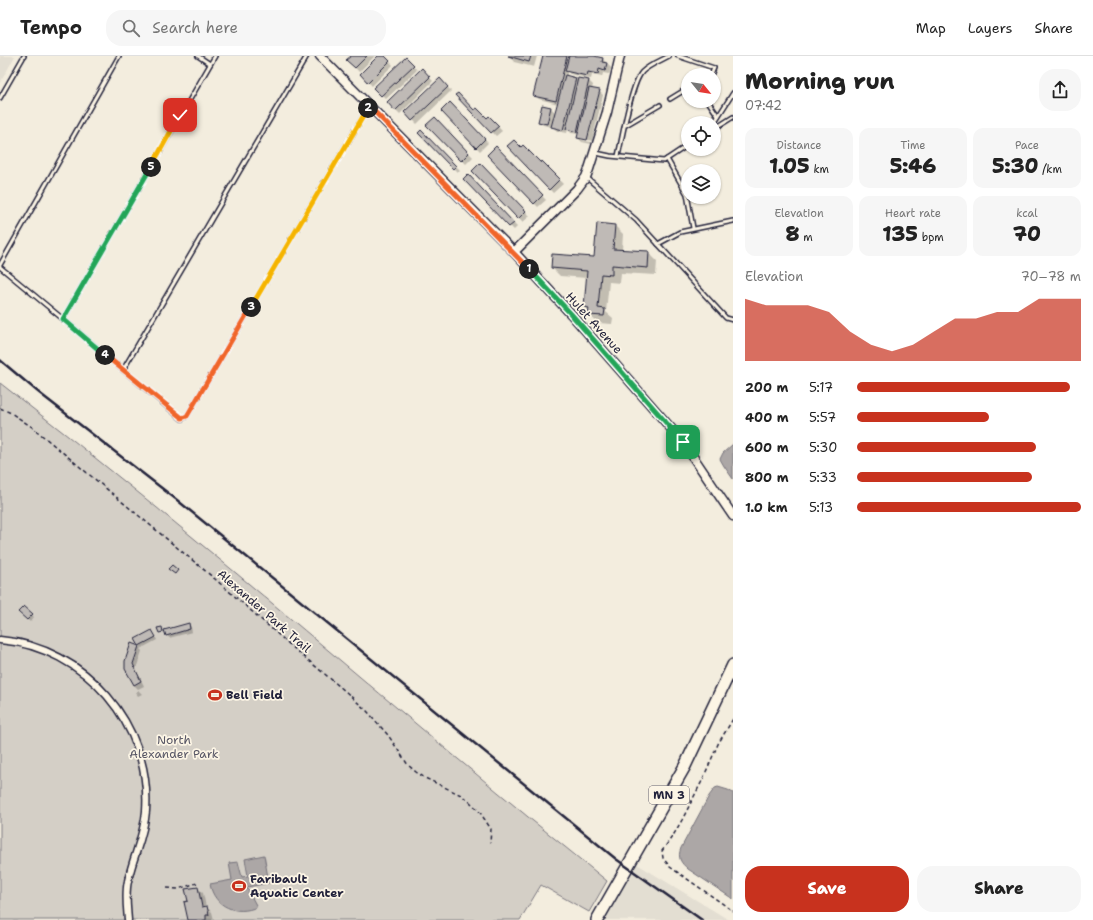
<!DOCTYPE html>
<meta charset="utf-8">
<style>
:root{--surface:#fff;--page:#f6f6f6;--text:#222;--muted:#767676;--line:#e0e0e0;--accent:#c8321e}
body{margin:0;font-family:"Shantell Sans",sans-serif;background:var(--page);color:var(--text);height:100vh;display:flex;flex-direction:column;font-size:15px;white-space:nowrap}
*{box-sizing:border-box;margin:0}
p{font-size:13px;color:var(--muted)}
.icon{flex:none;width:22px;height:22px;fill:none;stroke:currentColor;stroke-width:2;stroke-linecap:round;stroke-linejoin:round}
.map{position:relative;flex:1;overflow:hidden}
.sheet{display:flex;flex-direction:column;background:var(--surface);width:360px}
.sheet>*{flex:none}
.needle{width:26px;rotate:120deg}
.controls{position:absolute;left:681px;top:12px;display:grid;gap:8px}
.controls a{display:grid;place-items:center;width:40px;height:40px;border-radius:50%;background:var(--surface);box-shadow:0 1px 3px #0004;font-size:20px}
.pin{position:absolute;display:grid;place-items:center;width:34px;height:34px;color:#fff;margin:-17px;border-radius:8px;box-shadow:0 2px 6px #0006}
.km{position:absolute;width:20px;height:20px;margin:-10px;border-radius:50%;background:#222;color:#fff;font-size:11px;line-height:20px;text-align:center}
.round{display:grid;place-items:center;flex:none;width:42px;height:42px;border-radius:16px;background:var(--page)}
.head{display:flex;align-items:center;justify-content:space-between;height:68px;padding:0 12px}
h1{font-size:22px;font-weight:800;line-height:30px}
.figures{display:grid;grid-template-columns:repeat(3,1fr);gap:6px;height:68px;padding:4px 12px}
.figures div{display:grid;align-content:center;border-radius:10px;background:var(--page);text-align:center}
.figures b{font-size:20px;font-weight:800}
.figures small{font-size:11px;font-weight:400}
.figures p{font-size:11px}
.chart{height:112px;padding:8px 12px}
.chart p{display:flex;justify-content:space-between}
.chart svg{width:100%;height:72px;margin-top:4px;fill:var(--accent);opacity:.7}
.button{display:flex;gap:8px;margin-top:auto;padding:8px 12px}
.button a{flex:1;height:46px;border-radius:16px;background:var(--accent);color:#fff;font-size:16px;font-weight:800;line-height:46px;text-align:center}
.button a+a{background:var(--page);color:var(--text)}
ul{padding:0 12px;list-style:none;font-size:13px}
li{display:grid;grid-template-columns:64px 48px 1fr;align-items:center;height:30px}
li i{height:10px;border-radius:5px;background:var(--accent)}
header{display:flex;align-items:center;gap:24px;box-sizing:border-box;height:56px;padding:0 20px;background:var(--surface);border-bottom:1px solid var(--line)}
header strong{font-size:19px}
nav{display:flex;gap:22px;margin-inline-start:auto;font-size:14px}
.search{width:280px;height:36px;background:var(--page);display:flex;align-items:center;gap:10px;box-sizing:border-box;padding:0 14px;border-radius:16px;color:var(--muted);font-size:15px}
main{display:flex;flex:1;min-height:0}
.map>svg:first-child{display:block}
</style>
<header>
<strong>Tempo</strong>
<div class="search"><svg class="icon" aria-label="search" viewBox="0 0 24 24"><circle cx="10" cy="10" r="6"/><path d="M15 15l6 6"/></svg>Search here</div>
<nav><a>Map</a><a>Layers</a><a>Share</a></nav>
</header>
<main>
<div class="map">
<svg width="733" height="864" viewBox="0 0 733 864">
<rect width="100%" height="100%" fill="#f3edde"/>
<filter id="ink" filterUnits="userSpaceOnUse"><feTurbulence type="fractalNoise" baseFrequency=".025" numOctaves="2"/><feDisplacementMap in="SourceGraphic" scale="8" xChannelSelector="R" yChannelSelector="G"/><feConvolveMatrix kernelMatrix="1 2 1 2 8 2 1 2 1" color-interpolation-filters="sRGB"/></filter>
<g filter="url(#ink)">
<g fill="#e3ded2">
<path d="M0 0H15L0 27Z"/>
<path d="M637 808 729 864H605Z"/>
</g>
<path fill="#d4cfc6" stroke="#7b7880" d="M0 327C207 486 402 661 607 825L589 856 541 829 520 864H0Z"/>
<g fill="#aca7a6" stroke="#75727b">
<path d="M733 388V423L724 410 720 403 723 397Z"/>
<path d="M718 731 728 734 733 737V843L688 813C681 807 677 802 681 792L709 740 715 732Z"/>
<path d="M264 799 269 827 247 831 248 834 257 851C237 860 214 851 210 828L232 824 229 807 238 806 242 821 248 820 245 803Z"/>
</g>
<g fill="#0003">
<path d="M352 0H375L359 16 348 4Z"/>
<path d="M380 0H384L393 9 372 30 361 18Z"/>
<path d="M509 0H537L534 11 514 6Z"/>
<path d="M544 0H589L603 3 611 12 609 18 603 17 602 21 592 19 591 23 570 18 567 15V20L576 23 578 25H589L593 29 592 33 599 35 603 39 592 85 581 82V84L591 86V88L582 86 578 82 579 78 571 77 568 73 567 77 557 75 551 69V71L543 69 539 65 551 52 556 57 558 48 539 43 535 39Z"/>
<path d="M406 2 417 14 386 43 375 32Z"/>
<path d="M422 14 433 25 400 58 388 46Z"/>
<path d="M440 23 451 35 417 68 405 56Z"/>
<path d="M457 39 474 56 487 63 489 61 502 75 496 80Z"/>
<path d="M450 48 488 87 480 95 442 55Z"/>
<path d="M435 62 473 101 466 108 428 69Z"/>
<path d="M421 75 460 114 458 116 419 77Z"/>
<path d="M508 90 541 108 542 107 563 128 553 137Z"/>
<path d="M496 92 546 144 538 151 488 99Z"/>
<path d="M480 108 530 160 523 166 473 115Z"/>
<path d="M468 120 517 171 514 174 464 123Z"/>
<path d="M615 170 623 178 622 194 648 196 657 205 656 219 621 217 620 227 609 226 606 256 613 262 612 268 598 267 589 259 590 256 585 251 587 222 560 220 552 212 595 202Z"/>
<path d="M24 551 34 561 30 566 20 556Z"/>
<path d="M189 568 191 571 192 576 169 582 167 579Z"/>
<path d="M154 578 157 584 140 593 142 595 136 613 144 630 138 633 134 629 126 613 132 588 141 592 137 584Z"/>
<path d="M139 635 142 638 138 640 136 637Z"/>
<path d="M198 832 203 837 206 851 212 856 214 864H189V846Z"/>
</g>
<g fill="#bfbab6" stroke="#22223b">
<path d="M351 0H367L355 12 346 4Z"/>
<path d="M378 0H385L390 5 368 27 360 18Z"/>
<path d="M508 0H531L529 6Z"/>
<path d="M543 0H567L556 45 533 40Z"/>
<path d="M569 0H594L603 2 602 6 607 7 605 15 599 13 598 18 588 16 587 20 565 15Z"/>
<path d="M406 1 414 9 381 40 373 32Z"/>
<path d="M422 12 430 21 395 55 387 46Z"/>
<path d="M565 19 576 22 563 74 551 71Z"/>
<path d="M440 22 448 31 412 65 404 56Z"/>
<path d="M578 22 589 24 577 76 566 73Z"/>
<path d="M589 32 600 34 587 84 577 82Z"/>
<path d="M458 37 474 54 477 52 487 62 489 60 499 70 491 77 455 39Z"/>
<path d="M450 46 485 83 476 92 441 55Z"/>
<path d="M542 49 551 51 547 68 538 66Z"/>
<path d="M435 61 469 97 461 105 426 69Z"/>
<path d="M421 74 456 110 453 113 418 77Z"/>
<path d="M514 84 521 91 523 89 541 107 542 105 560 123 549 134 507 90Z"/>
<path d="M496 90 543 139 534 148 487 99Z"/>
<path d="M480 107 526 155 518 163 472 115Z"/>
<path d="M468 118 514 167 509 171 463 123Z"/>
<path d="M597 167 615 169 613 193 649 195 648 212 612 209V219L601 218 598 252 605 253 604 260 588 259 589 252 584 251 587 215 551 212 552 198 594 201Z"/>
<path d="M172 509 178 514 175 518 168 513Z"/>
<path d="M24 550 33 558 27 564 18 556Z"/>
<path d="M189 567 190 573 166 580 164 574Z"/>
<path d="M162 571 163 576 159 577 157 572Z"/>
<path d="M152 574 156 581 139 590 135 583Z"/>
<path d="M131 587 139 590 133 608 141 625 134 629 125 613V605Z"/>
<path d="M198 831 202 851 207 850 209 859H206V864H188L184 846 188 845 185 833Z"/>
</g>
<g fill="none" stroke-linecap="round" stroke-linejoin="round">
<defs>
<g id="service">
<path d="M198 0 210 8"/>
<path d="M307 0 123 314 182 363 187 360 369 50"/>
<path d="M678 0 714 12 711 19"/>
<path d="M0 42 24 0"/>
<path d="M670 43 688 32"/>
<path d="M708 45 718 60"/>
<path d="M714 67 733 37"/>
<path d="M626 69 660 49"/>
<path d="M714 73 733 61"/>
<path d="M596 97 610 100 664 105 688 89"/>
<path d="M618 100C622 83 631 28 642 16 649 9 660 5 669 0"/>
<path d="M667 103 687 138 693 172"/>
<path d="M586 121 636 164 726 262 733 264"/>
<path d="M658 188 680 176 733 165"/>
<path d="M0 209 119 0"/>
<path d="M0 211 63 263 215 0"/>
<path d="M63 263 123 314"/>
</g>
<path id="minor" d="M0 584C85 591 152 669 146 755 144 781 133 800 128 825 125 838 127 851 128 864"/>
<g id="tertiary">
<path d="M320 0 514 196 571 258 683 386 733 460"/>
<path d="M514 196 577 133 586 121 589 113 607 56 620 0"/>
</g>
<path id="trunk" d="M597 864 685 710 733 609"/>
</defs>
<use href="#service" stroke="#22223b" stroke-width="6"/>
<use href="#minor" stroke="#22223b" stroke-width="9"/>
<use href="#tertiary" stroke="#22223b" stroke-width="11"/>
<use href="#trunk" stroke="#22223b" stroke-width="14"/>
<g stroke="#22223b" stroke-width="1.5" stroke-dasharray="4 3" stroke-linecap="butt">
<path d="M0 352 11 357 32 371 215 523 290 589 345 635 367 655 388 679 408 709 416 716 425 722 461 739 470 746 479 755 491 773 490 787"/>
<path d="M733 663 718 688 702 725 682 764 674 778 662 795 663 802 670 811 733 855"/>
<path d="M167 832 178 833 197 827"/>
</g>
<use href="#service" stroke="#fcf5e5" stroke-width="3"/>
<use href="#minor" stroke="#fcf5e5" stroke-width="6"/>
<use href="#tertiary" stroke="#fcf5e5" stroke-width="8"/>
<use href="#trunk" stroke="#fcf5e5" stroke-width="11"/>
<path stroke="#22223b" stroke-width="2.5" d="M0 304 38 336 177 444 616 803 702 864"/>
</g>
</g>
<g fill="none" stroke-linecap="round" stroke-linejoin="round" filter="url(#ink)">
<defs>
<path id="split-1" d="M529 213 571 258 683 386"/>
<path id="split-2" d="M368 52 369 50 529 213"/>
<path id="split-3" d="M251 251 368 52"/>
<path id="split-4" d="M105 299 182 362 187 360 251 251"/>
<path id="split-5" d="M105 299 63 263 151 111"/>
<path id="split-6" d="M151 111 180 59"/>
</defs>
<use href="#split-1" stroke="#fff" stroke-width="8"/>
<use href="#split-2" stroke="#fff" stroke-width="8"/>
<use href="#split-3" stroke="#fff" stroke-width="8"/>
<use href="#split-4" stroke="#fff" stroke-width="8"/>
<use href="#split-5" stroke="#fff" stroke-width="8"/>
<use href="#split-6" stroke="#fff" stroke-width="8"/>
<use href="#split-1" stroke="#22a559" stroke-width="5"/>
<use href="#split-2" stroke="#f0652b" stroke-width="5"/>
<use href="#split-3" stroke="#f5b400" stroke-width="5"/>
<use href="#split-4" stroke="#f0652b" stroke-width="5"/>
<use href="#split-5" stroke="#22a559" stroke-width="5"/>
<use href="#split-6" stroke="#f5b400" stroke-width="5"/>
</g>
<defs>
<symbol id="stadium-bare" viewBox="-9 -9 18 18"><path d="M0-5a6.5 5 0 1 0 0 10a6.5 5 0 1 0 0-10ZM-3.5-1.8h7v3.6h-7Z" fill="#c8321e" stroke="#fcf5e5" stroke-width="2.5" paint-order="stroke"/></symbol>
</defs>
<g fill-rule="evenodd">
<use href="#stadium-bare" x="205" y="629" width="20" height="20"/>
<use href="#stadium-bare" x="229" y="820" width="20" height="20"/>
</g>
<g text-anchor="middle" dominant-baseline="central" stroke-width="3.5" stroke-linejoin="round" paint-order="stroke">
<rect fill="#fcf5e5" stroke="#63616e" stroke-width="1" x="649" y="730" width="40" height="18" rx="3"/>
<g font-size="11" font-weight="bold" fill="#22223b">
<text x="669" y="739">MN 3</text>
</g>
<g font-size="12" fill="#22223b" stroke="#fcf5e5">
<text transform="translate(594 267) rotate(48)">Hulet Avenue</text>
<text transform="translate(264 555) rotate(41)">Alexander Park Trail</text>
</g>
<g font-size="12" font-weight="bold" fill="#22223b" stroke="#fcf5e5" text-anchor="start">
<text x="226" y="639">Bell Field</text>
<text x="250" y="823">Faribault<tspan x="250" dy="14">Aquatic Center</tspan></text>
</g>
<g font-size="12" fill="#575665" stroke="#fcf5e5">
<text x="174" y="684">North<tspan x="174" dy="14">Alexander Park</tspan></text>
</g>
</g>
</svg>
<div class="controls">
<a><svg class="needle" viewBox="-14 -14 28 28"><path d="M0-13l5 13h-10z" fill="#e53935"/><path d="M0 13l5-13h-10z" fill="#767676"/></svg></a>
<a><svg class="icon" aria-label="locate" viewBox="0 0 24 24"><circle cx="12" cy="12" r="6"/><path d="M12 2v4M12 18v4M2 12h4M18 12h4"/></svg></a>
<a><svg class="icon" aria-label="layers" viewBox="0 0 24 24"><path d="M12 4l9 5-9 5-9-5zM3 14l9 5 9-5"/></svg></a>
</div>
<div class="pin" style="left:683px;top:386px;background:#1e9e55"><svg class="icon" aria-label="arrive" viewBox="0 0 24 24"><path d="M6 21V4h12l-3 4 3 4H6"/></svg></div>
<div class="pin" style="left:180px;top:59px;background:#d93025"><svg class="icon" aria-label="check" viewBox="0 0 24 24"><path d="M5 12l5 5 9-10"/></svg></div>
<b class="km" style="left:529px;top:213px">1</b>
<b class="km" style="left:368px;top:52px">2</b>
<b class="km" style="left:251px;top:251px">3</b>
<b class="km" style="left:105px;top:299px">4</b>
<b class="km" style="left:151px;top:111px">5</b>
</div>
<section class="sheet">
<div class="head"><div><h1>Morning run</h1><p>07:42</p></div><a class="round"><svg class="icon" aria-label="share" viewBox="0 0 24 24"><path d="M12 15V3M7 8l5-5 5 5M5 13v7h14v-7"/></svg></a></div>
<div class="figures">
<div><p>Distance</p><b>1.05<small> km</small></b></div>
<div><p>Time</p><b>5:46</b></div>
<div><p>Pace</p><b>5:30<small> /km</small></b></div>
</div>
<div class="figures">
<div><p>Elevation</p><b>8<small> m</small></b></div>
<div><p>Heart rate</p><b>135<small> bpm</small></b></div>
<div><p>kcal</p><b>70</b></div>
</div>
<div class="chart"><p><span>Elevation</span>70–78 m</p>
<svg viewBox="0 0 160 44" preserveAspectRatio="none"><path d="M0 44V6L10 10L20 10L30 10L40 14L50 26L60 34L70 38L80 34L90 26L100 18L110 18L120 14L130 14L140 6L150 6L160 6V44z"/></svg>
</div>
<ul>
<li><b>200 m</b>5:17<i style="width:95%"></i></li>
<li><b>400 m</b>5:57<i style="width:59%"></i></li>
<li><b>600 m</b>5:30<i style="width:80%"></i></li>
<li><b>800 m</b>5:33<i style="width:78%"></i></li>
<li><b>1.0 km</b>5:13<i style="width:100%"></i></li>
</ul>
<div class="button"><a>Save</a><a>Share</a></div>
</section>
</main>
